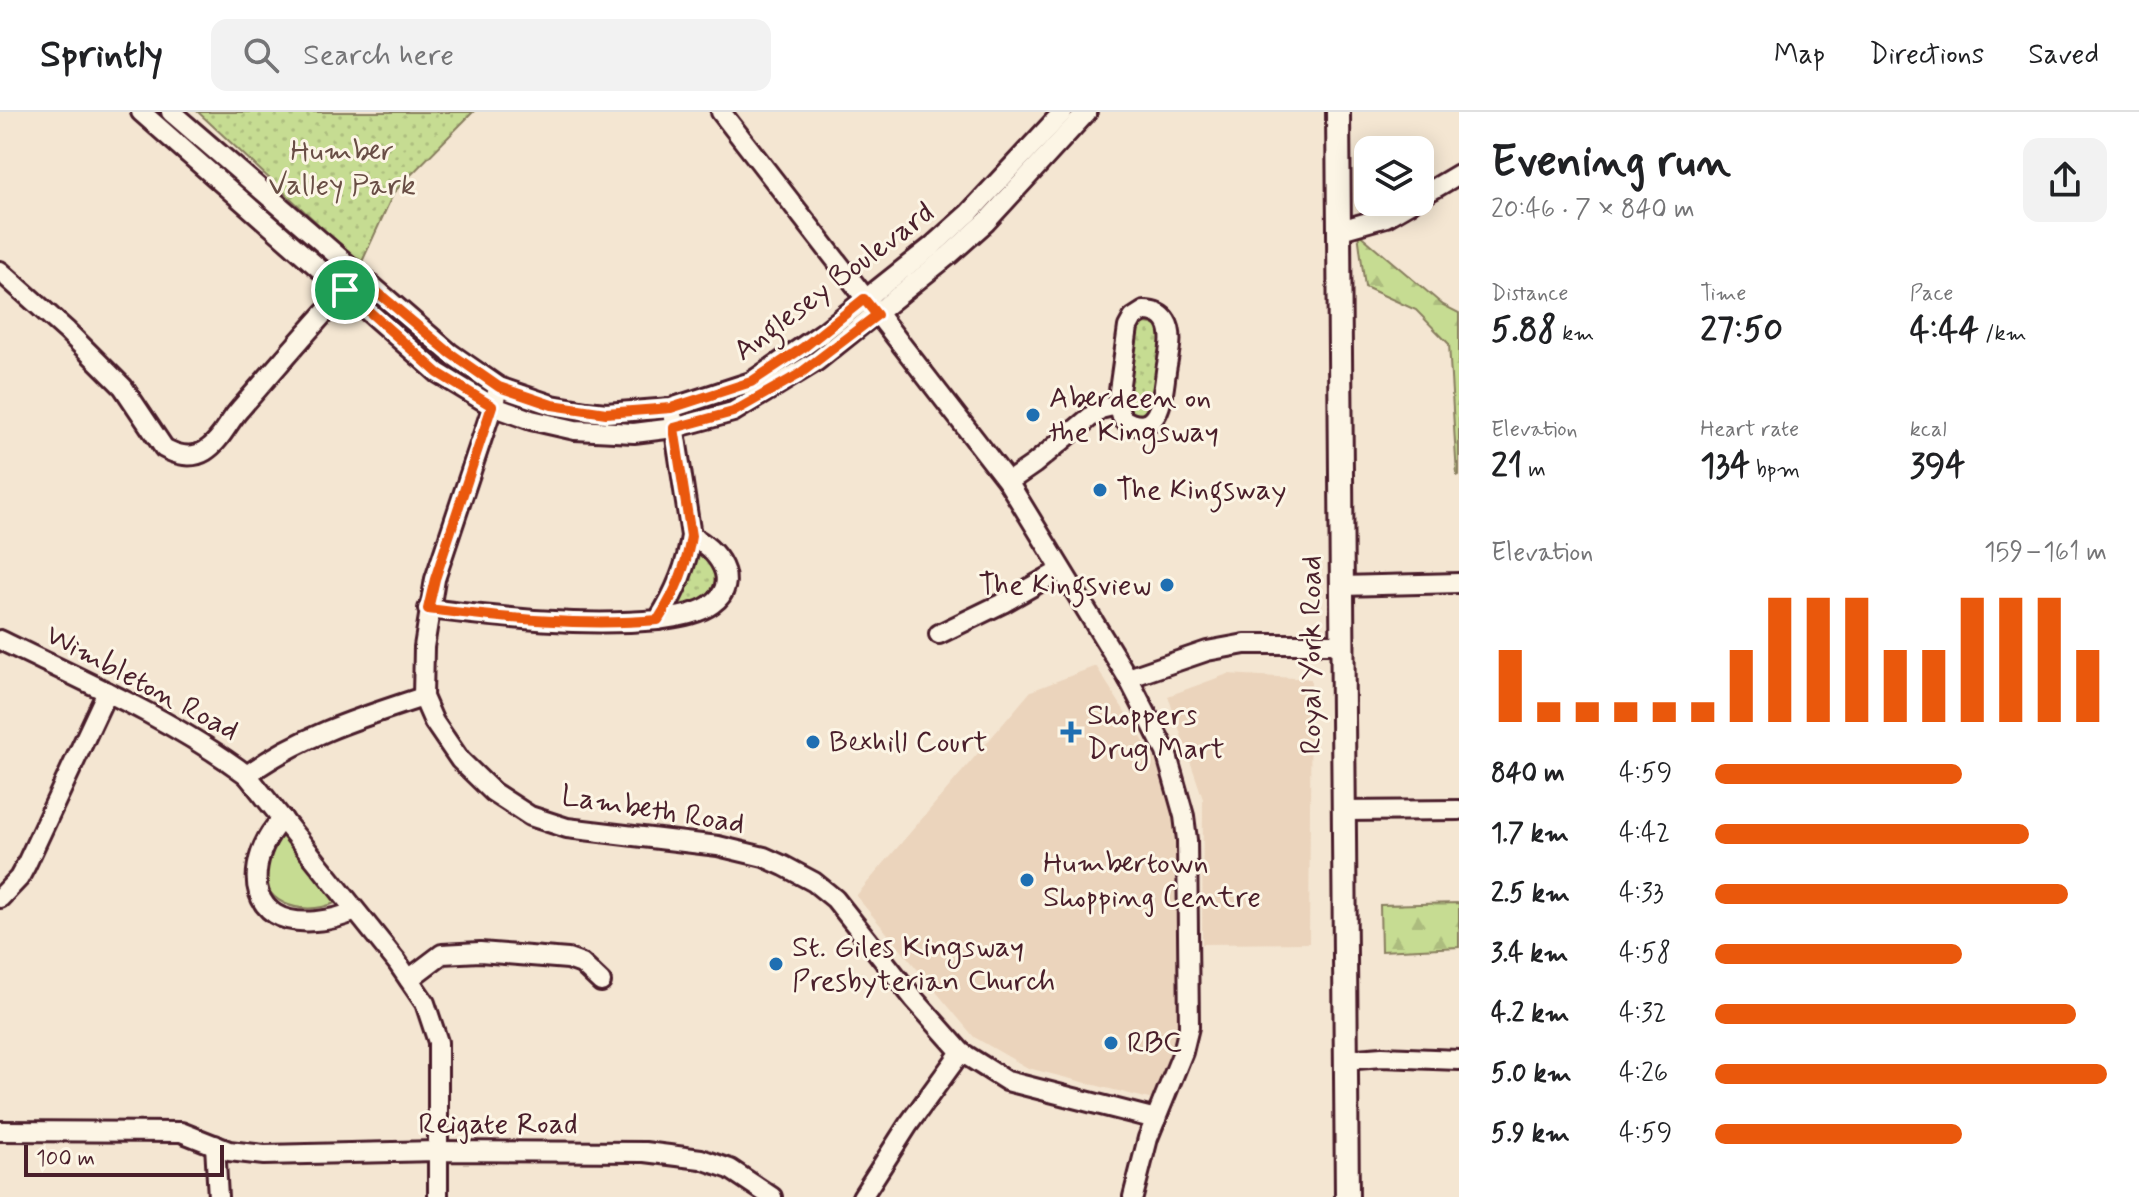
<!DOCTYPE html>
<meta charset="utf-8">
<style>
:root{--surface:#fff;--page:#f2f2f2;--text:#202124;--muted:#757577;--line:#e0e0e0;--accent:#ea580c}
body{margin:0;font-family:Mynerve,sans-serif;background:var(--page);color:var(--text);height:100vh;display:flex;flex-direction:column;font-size:30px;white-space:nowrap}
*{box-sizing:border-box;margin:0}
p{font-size:26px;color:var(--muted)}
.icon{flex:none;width:44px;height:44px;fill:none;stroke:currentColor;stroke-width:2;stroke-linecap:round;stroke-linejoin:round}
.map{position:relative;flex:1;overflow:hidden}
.sheet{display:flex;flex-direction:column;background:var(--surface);width:680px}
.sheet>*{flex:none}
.fabs{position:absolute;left:1354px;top:24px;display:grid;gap:16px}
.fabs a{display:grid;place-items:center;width:80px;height:80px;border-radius:16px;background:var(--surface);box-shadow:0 4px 20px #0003;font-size:40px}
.scale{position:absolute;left:24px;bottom:20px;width:200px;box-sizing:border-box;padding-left:8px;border:4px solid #4a1f2b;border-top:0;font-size:22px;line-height:28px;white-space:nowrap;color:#4a1f2b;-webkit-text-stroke:6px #fcf5e5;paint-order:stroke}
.pin{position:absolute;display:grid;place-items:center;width:68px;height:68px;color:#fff;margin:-34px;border:4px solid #fff;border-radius:50%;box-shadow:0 2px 8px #0007}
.round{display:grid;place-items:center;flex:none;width:84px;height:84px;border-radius:16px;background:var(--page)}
.headline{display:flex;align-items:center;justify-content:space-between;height:136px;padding:0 32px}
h1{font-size:44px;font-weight:700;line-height:60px}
.metrics{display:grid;grid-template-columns:repeat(3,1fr);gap:12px;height:136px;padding:8px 32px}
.metrics div{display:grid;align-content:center}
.metrics b{font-size:34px;font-weight:700}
.metrics small{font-size:22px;font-weight:400}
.metrics p{font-size:22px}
.chart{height:224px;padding:16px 32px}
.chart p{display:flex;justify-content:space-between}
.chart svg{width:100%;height:144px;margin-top:8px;stroke:var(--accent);stroke-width:6}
ul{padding:0 32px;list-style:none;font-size:26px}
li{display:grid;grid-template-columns:128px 96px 1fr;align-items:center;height:60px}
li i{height:20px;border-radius:10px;background:var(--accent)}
header{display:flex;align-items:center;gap:48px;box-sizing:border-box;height:112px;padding:0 40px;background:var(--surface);border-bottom:2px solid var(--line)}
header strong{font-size:38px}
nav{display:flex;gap:44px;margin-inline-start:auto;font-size:28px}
.search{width:560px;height:72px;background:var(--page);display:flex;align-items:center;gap:20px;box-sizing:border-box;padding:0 28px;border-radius:16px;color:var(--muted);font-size:30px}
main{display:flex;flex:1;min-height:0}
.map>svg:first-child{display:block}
</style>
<header>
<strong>Sprintly</strong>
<div class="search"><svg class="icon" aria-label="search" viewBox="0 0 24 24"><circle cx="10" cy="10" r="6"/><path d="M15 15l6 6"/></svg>Search here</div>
<nav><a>Map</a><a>Directions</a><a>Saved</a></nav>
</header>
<main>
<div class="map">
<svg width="1459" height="1085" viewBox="0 0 1459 1085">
<defs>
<pattern id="forest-firs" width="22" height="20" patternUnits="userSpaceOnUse" patternTransform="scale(2)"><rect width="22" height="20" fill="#c6dc92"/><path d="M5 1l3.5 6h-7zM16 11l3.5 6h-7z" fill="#acbc7e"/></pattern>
<pattern id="park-dots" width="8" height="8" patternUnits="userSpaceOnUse" patternTransform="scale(2)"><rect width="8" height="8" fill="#c6dc92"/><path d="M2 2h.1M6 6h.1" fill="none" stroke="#acbc7e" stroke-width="1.8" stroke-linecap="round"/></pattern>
</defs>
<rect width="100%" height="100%" fill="#f4e6d2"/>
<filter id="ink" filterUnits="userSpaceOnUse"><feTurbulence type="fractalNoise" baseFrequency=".0125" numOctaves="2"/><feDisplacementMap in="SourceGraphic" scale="16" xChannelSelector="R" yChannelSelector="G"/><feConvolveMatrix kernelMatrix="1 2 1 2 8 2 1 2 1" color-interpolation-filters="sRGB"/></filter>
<g filter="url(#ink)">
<g fill="#ebd4bc">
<path d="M1096 554 1160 655 1177 717 1182 838 1179 917 1153 988 1028 956 974 925 856 784 1031 579Z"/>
<path d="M1228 562 1311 567 1309 831 1202 832 1203 687 1168 584Z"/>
</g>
<g fill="#c6dc92" stroke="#887e5e" stroke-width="2">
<path d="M150 0H167L344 161V166Z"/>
<path d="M363 176 486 275V281L460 269 359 181Z"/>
<path d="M506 286 661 305 662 308 660 311 603 314 542 306 506 290Z"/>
<path d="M281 713 336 783 335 791C302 805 256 792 264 748 266 737 276 724 281 713Z"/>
</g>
<g fill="url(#forest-firs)" stroke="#887e5e" stroke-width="2">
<path d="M1358 121 1443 193 1459 201V363L1457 364 1449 232 1416 198 1365 175Z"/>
<path d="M1459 791V835L1381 839 1380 793Z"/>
</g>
<g fill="url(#park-dots)" stroke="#887e5e" stroke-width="2">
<path d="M198 0H473L394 80 361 152Z"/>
<path d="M1145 211C1155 212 1159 214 1162 223L1155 292 1149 301 1134 302 1128 298 1126 292 1134 220Z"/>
<path d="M700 440C706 446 714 452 715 461 717 483 694 500 675 491L695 444Z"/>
</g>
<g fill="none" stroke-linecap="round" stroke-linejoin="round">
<defs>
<g id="minor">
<path d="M141 0 438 261 492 294 531 308 575 318 634 321 674 316 733 300 817 249 949 143 986 110 1087 0"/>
<path d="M171 0 450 241 499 275 552 293 587 299 606 301 671 296 751 270 824 220 931 135 969 101 1063 0"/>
<path d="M721 0 1008 370 1128 566 1166 640 1184 704 1187 728 1189 915 1183 940 1148 1026 1133 1085"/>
<path d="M1420 85 1459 62"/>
<path d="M1337 119 1386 105 1412 90"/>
<path d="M0 159 67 219 123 275 164 336C176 343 192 347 205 339 221 329 228 310 240 297 277 255 313 212 351 172"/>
<path d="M1144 199C1153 199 1161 201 1166 209 1175 223 1168 244 1166 259 1163 283 1160 329 1123 307L1117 293 1128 215 1133 206Z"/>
<path d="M499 275 435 467 424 535 423 585 434 610 460 648 493 680 530 704 567 716 718 734 764 745 784 754 814 770 835 787 914 887 961 940 1007 969 1156 1007"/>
<path d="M1008 370 1034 352 1100 297 1117 293"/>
<path d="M1341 474 1459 471"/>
<path d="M428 497C505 506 581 515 658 508 674 483 687 453 691 424L673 306"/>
<path d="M658 508C675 505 697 503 712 492 743 470 716 436 691 424"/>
<path d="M939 522 1003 491 1061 458"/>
<path d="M0 528C84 569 172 607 247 663L397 850 425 891 438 930V1085"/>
<path d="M1128 566 1207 539 1245 532H1341"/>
<path d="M247 663C300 624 362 605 423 585"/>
<path d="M1342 699 1459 698"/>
<path d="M283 707C259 727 242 781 275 802 296 815 334 809 355 799"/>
<path d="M0 786 19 766 26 753 107 580"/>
<path d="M409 867 442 842 480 840 568 847 582 852 601 870"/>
<path d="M1344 948 1382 945 1459 948"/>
<path d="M0 1019 181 1020 229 1039 264 1043 436 1039 645 1040 701 1047 730 1057 772 1085"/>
<path d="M215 1033 218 1085"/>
<path d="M862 1085 908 1013 961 940"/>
</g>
<path id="major" d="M1338 0 1347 1085"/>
</defs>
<use href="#minor" stroke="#4a1f2b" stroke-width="24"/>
<use href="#major" stroke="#4a1f2b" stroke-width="28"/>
<use href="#minor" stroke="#fcf5e5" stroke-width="18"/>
<use href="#major" stroke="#fcf5e5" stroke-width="22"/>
</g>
</g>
<g fill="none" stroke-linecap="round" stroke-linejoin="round" filter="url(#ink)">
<defs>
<path id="route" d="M358 164 450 241 499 275 552 293 606 301 671 296 751 270 804 235 864 187 877 203 798 263 733 300 674 316 691 424C687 453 674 483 658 508 581 515 505 506 428 497L435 467 492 294 438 261 345 178Z"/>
</defs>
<use href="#route" stroke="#fff" stroke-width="16"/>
<use href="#route" stroke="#ea580c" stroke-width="10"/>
</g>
<g fill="#1f6fb2" stroke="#fcf5e5" stroke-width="3">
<circle cx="1033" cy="303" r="8"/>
<circle cx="1100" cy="378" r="8"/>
<circle cx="1167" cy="473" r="8"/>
<path d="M1067 608h8v8h8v8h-8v8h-8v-8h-8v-8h8z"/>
<circle cx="813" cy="630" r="8"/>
<circle cx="1027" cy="768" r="8"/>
<circle cx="776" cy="852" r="8"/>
<circle cx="1111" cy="931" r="8"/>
</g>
<g text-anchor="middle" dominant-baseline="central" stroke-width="6" stroke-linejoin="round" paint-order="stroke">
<g font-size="30" fill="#694e45" stroke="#fcf5e5">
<text x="342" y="39">Humber<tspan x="342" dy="34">Valley Park</tspan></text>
</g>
<g font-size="30" fill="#4a1f2b" stroke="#fcf5e5">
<text transform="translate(834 170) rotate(-37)">Anglesey Boulevard</text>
<text transform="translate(1311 543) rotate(-90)">Royal York Road</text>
<text transform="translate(142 571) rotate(28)">Wimbleton Road</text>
<text transform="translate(653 698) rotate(9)">Lambeth Road</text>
<text x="498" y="1012">Reigate Road</text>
</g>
<g font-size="30" fill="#4a1f2b" stroke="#fcf5e5" text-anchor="start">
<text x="1049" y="286">Aberdeen on<tspan x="1049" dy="34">the Kingsway</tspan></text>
<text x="1116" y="378">The Kingsway</text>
<text x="1151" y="473" text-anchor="end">The Kingsview</text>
<text x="1087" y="603">Shoppers<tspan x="1087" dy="34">Drug Mart</tspan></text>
<text x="829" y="630">Bexhill Court</text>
<text x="1043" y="751">Humbertown<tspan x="1043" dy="34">Shopping Centre</tspan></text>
<text x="792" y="835">St. Giles Kingsway<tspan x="792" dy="34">Presbyterian Church</tspan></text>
<text x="1127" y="931">RBC</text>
</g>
</g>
</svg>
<div class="fabs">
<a><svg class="icon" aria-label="layers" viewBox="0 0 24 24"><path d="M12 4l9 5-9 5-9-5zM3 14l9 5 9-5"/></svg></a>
</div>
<div class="scale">100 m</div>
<div class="pin" style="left:345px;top:178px;background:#1e9e55"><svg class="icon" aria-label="arrive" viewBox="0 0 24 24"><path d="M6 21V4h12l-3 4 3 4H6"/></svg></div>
</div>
<section class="sheet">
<div class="headline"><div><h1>Evening run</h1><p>20:46 · 7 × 840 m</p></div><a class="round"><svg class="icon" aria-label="share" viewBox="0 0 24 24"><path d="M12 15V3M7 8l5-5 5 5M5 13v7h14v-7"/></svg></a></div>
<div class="metrics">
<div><p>Distance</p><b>5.88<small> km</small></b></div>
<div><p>Time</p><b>27:50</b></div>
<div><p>Pace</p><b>4:44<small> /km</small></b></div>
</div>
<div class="metrics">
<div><p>Elevation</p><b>21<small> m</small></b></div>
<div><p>Heart rate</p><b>134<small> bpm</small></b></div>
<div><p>kcal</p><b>394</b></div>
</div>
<div class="chart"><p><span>Elevation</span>159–161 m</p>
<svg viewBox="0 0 160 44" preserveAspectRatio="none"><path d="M5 44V22M15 44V38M25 44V38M35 44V38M45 44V38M55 44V38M65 44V22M75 44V6M85 44V6M95 44V6M105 44V22M115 44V22M125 44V6M135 44V6M145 44V6M155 44V22"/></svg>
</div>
<ul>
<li><b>840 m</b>4:59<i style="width:63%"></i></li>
<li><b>1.7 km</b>4:42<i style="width:80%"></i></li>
<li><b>2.5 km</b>4:33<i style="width:90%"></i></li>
<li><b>3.4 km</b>4:58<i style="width:63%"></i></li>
<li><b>4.2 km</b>4:32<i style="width:92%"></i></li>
<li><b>5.0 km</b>4:26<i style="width:100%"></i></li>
<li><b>5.9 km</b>4:59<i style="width:63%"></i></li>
</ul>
</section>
</main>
